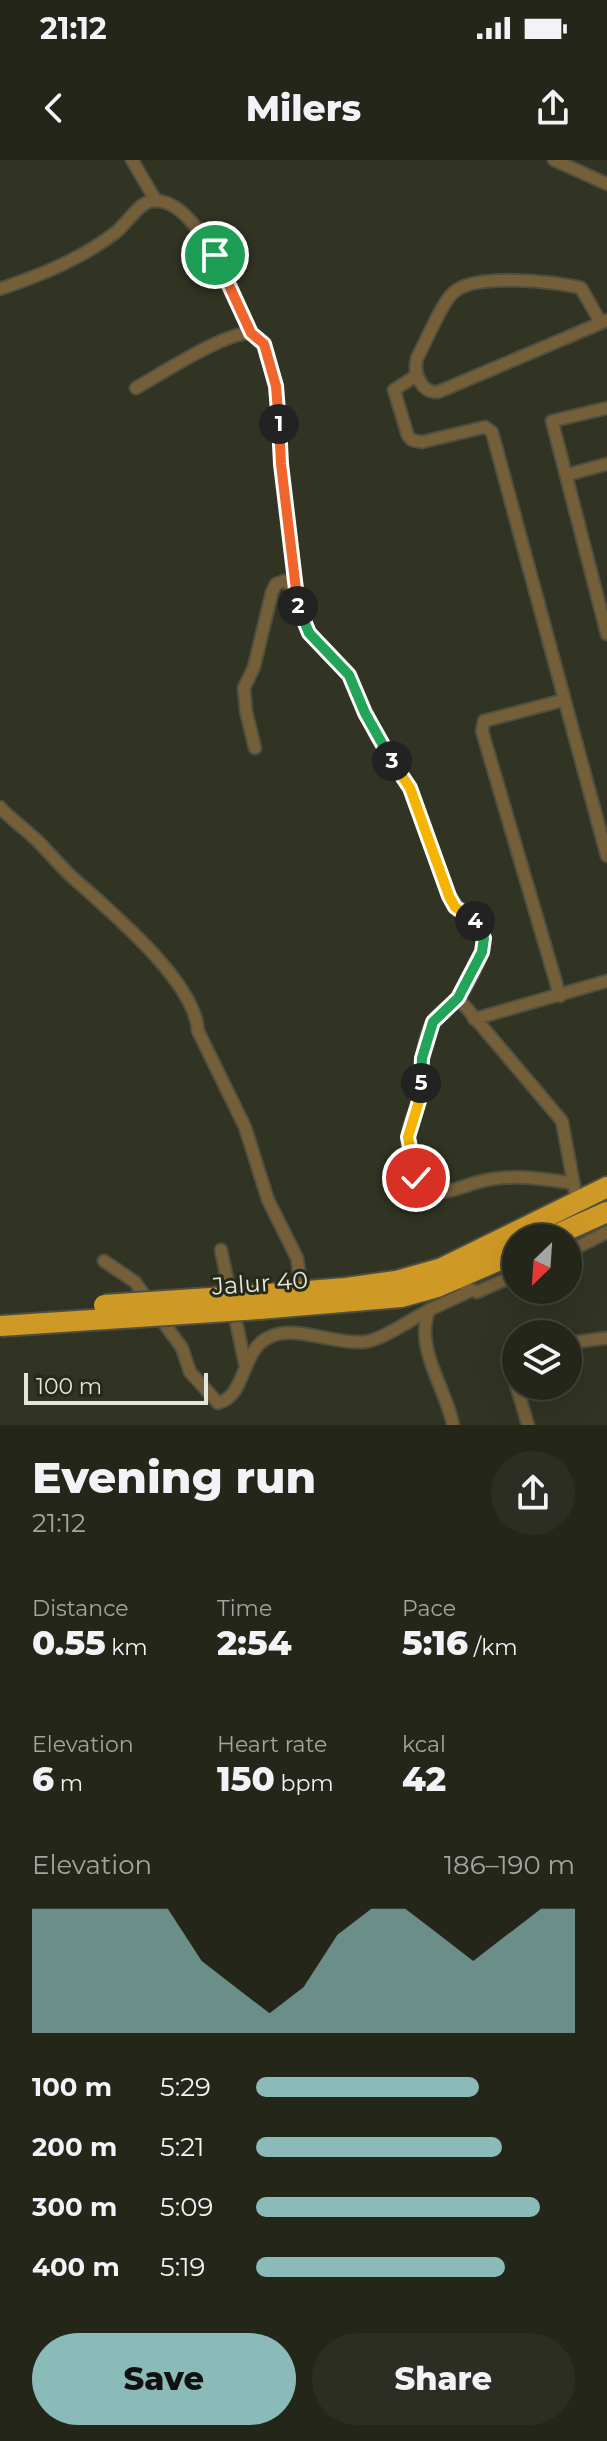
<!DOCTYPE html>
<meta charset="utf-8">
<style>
:root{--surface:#25261a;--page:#2d2e23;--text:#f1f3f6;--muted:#a3a5a2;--line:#424339;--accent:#8bbbb9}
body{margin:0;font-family:Montserrat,sans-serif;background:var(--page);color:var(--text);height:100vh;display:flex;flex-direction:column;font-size:30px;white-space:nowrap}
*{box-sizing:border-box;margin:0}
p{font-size:26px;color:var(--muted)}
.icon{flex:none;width:44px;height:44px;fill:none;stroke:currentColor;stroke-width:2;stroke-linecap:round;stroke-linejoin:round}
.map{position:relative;height:1265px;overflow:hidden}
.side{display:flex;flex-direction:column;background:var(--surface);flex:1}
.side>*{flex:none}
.needle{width:52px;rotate:205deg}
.tools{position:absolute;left:502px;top:1064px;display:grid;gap:16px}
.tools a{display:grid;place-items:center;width:80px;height:80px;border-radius:50%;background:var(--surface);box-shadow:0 8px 32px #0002,0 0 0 2px var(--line);font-size:40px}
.scale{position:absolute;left:24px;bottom:20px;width:184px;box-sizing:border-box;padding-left:8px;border:4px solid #e4e5db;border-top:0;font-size:22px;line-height:28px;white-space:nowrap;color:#e4e5db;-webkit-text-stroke:6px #272919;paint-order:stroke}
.pin{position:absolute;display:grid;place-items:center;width:68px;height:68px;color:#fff;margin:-34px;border:4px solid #fff;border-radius:50%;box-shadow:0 2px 8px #0007}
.km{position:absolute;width:40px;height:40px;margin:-20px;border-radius:50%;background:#222;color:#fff;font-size:22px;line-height:40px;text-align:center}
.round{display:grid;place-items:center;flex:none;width:84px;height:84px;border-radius:42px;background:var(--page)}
.head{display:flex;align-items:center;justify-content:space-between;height:136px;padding:0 32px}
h1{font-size:44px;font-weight:800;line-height:60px}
.figures{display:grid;grid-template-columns:repeat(3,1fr);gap:12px;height:136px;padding:8px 32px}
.figures div{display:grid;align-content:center}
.figures b{font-size:34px;font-weight:800}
.figures small{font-size:22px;font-weight:400}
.figures p{font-size:22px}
.chart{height:224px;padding:16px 32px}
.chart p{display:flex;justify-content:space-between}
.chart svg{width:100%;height:144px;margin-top:8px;fill:var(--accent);opacity:.7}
.cta{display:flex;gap:16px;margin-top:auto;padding:16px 32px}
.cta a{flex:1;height:92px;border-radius:48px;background:var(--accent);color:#111;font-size:32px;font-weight:800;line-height:92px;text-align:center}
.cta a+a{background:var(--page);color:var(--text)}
ul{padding:0 32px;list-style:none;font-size:26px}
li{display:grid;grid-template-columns:128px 96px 1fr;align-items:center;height:60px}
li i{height:20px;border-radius:10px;background:var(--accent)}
.status{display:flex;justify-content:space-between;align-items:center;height:56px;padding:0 40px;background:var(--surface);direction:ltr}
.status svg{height:22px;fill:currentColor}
header{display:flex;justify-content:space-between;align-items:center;height:104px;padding:0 32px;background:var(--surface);font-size:36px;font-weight:800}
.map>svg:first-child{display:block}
</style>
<div class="status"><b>21:12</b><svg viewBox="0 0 49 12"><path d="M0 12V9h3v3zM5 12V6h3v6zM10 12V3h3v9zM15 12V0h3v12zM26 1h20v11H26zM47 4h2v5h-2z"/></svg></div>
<header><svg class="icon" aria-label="back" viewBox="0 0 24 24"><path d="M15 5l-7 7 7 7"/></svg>Milers<svg class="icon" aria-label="share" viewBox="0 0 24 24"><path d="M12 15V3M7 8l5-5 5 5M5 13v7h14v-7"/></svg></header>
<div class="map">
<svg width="607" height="1265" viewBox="0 0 607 1265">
<rect width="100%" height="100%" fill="#313323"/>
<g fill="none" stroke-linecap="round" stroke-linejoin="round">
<defs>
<g id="street">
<path d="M132 0 156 41"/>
<path d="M554 0 607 24"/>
<path d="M0 129C41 115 81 99 115 73 127 64 138 43 152 41 197 35 236 140 251 173"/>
<path d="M601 163 581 128C555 121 473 113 453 133 441 144 426 182 417 198 413 213 421 233 438 232L601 163 607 160"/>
<path d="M417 215 394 230 408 276 412 280 422 282 485 267 492 272 607 696"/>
<path d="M136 228C161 214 225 172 251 173L264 184 276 226 281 304 299 450 313 478 349 515 376 575 410 628 449 736C459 754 485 760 484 783 483 796 467 828 458 838 450 847 438 851 432 863 420 886 423 910 420 935 419 947 411 957 409 969 406 986 410 1023 428 1030 443 1036 461 1027 475 1023 509 1013 538 1018 572 1023"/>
<path d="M607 248 552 261 607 474"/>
<path d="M566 315 607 304"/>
<path d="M255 588 246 551 244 528 254 507 272 432 276 424 284 421 294 427"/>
<path d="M0 647C9 658 22 666 32 676 46 688 57 703 71 716 107 749 195 820 198 871L245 967 268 1040 297 1098 302 1132"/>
<path d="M560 836 482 571 484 561 564 540"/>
<path d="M458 838 562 961 577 1042"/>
<path d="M474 859 607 821"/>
<path d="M221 1090 245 1204"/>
<path d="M568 1092 607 1072"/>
<path d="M104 1101 135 1122 149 1142"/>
<path d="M465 1127 477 1132 516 1115"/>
<path d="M159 1156 182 1188 190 1212 218 1243C249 1235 239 1185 275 1175 299 1167 335 1184 362 1182 379 1182 412 1159 429 1150"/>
<path d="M568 1183 607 1178"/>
<path d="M516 1189 511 1191 508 1198 528 1265"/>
<path d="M453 1265C446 1228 414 1188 429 1150L470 1131"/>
</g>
<g id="highway">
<path d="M549 1078 607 1052"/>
<path d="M256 1135 346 1128 396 1121 442 1108 607 1027"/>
<path d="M259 1149 401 1137 437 1127 516 1093"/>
</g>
</defs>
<use href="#street" stroke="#4e4f40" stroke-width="15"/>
<use href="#highway" stroke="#4e4f40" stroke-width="24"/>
<use href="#street" stroke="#745f38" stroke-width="11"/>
<use href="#highway" stroke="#cf9926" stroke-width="20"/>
<defs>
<g id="highway-bridge">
<path d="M104 1145 256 1135"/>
<path d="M0 1166 259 1149"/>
</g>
</defs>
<use href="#highway-bridge" stroke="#4e4f40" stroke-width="24" stroke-linecap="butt"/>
<use href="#highway-bridge" stroke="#cf9926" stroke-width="20"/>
</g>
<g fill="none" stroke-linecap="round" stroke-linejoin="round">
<defs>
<path id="split-1" d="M215 95 251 173 264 184 276 226 279 264"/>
<path id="split-2" d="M279 264 281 304 298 446"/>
<path id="split-3" d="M298 446 309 473 349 515 365 553 392 601"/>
<path id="split-4" d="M392 601 410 628 449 736 455 747 475 761"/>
<path id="split-5" d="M421 923 422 898 433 862 458 838 482 792 484 778 475 761"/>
<path id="split-6" d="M416 1018 408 977 419 941 421 923"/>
</defs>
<use href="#split-1" stroke="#fff" stroke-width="16"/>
<use href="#split-2" stroke="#fff" stroke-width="16"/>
<use href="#split-3" stroke="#fff" stroke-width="16"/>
<use href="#split-4" stroke="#fff" stroke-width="16"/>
<use href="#split-5" stroke="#fff" stroke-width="16"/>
<use href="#split-6" stroke="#fff" stroke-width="16"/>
<use href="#split-1" stroke="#f0652b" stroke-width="10"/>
<use href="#split-2" stroke="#f0652b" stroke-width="10"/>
<use href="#split-3" stroke="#22a559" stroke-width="10"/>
<use href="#split-4" stroke="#f5b400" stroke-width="10"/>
<use href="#split-5" stroke="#22a559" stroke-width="10"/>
<use href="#split-6" stroke="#f5b400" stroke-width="10"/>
</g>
<g text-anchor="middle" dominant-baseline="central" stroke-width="6" stroke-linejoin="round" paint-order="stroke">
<g font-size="24" fill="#e4e5db" stroke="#272919">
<text transform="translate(260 1123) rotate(-4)">Jalur 40</text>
</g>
</g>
</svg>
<div class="tools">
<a><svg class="needle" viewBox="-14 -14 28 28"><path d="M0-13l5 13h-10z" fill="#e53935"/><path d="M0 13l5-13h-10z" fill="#a3a5a2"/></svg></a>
<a><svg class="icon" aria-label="layers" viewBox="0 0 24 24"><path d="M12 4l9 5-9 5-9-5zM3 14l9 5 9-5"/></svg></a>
</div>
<div class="scale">100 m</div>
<div class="pin" style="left:215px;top:95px;background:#1e9e55"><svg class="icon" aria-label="arrive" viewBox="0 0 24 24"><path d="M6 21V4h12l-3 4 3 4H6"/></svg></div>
<div class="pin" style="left:416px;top:1018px;background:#d93025"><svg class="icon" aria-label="check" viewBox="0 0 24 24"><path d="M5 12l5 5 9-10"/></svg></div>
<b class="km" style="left:279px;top:264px">1</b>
<b class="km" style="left:298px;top:446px">2</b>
<b class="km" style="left:392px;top:601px">3</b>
<b class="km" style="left:475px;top:761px">4</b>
<b class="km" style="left:421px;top:923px">5</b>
</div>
<section class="side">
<div class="head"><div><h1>Evening run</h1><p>21:12</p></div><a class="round"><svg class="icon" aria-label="share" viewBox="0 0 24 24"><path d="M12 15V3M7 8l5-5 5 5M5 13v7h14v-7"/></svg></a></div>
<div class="figures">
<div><p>Distance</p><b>0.55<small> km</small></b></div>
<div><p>Time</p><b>2:54</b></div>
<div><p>Pace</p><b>5:16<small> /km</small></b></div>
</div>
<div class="figures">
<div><p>Elevation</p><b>6<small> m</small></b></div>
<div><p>Heart rate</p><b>150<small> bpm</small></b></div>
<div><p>kcal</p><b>42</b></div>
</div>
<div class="chart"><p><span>Elevation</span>186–190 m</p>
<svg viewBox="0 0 160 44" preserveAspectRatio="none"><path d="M0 44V6L10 6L20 6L30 6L40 6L50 22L60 30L70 38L80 30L90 14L100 6L110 6L120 14L130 22L140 14L150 6L160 6V44z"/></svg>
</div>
<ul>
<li><b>100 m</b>5:29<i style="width:70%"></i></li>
<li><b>200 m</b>5:21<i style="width:77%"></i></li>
<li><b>300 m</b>5:09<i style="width:89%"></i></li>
<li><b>400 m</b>5:19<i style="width:78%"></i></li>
</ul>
<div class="cta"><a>Save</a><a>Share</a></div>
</section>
